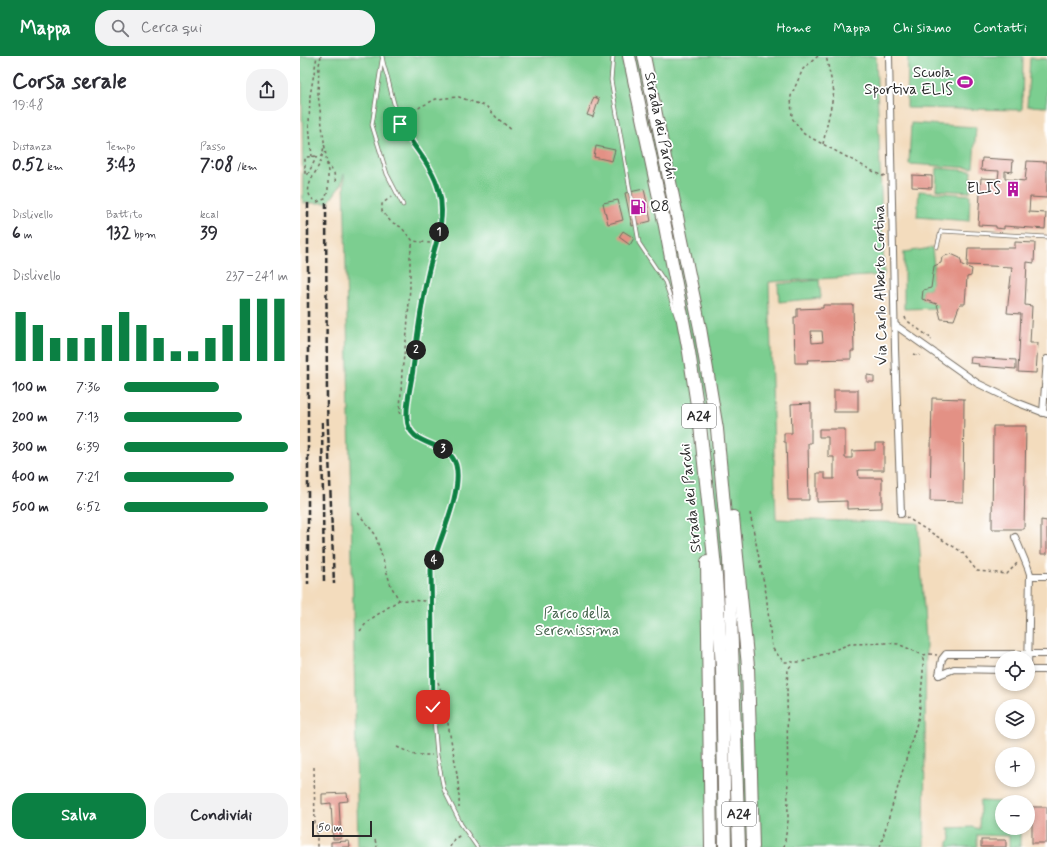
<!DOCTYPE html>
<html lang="it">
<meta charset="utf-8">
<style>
:root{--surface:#fff;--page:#f2f2f3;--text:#2b2b33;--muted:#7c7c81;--accent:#0b8043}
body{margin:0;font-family:Mynerve,sans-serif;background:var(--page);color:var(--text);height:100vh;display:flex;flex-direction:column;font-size:15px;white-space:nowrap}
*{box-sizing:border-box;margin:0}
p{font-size:13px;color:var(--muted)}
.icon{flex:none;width:22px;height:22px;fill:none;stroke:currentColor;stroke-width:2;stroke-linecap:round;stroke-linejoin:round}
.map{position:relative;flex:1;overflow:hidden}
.sheet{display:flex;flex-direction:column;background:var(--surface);width:300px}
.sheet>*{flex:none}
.buttons{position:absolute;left:695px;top:595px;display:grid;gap:8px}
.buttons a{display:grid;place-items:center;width:40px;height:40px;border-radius:50%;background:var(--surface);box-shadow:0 2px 6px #0003;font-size:20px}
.scale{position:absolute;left:12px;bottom:10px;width:60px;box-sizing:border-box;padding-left:4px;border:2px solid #2b2b2b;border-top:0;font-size:11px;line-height:14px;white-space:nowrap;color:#2b2b2b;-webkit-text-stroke:3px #fff;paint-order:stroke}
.pin{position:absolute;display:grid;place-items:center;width:34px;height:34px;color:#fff;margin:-17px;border-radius:8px;box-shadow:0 2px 6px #0006}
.km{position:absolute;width:20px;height:20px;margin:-10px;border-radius:50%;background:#222;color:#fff;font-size:11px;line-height:20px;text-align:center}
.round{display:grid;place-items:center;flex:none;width:42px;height:42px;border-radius:16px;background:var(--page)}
.summary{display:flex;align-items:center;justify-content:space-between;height:68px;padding:0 12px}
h1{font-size:22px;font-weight:700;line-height:30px}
.figures{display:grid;grid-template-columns:repeat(3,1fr);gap:6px;height:68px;padding:4px 12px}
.figures div{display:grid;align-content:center}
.figures b{font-size:17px;font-weight:700}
.figures small{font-size:11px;font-weight:400}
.figures p{font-size:11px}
.chart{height:112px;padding:8px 12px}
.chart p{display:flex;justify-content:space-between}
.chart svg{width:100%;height:72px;margin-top:4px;stroke:var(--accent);stroke-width:6}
.cta{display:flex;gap:8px;margin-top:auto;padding:8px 12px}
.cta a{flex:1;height:46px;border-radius:16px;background:var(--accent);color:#fff;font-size:16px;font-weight:700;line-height:46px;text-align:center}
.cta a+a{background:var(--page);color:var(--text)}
ul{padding:0 12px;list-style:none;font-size:13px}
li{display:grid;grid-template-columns:64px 48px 1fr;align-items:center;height:30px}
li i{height:10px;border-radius:5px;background:var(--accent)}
header{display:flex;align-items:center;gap:24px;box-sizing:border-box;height:56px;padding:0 20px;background:var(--accent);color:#fff}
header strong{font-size:19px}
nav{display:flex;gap:22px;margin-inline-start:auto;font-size:14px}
.search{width:280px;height:36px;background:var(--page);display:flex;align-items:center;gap:10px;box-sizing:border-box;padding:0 14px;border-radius:16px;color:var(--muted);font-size:15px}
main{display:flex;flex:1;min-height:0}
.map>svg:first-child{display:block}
</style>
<header>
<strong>Mappa</strong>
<div class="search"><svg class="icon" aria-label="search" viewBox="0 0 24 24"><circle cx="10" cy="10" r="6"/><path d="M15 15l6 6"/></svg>Cerca qui</div>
<nav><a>Home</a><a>Mappa</a><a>Chi siamo</a><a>Contatti</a></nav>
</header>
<main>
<section class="sheet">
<div class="summary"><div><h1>Corsa serale</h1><p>19:48</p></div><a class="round"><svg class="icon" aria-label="share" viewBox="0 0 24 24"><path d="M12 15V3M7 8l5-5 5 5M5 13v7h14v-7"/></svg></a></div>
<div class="figures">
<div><p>Distanza</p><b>0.52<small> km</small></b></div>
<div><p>Tempo</p><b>3:43</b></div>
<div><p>Passo</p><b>7:08<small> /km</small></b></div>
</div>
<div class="figures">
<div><p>Dislivello</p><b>6<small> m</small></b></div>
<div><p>Battito</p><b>132<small> bpm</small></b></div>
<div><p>kcal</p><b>39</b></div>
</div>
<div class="chart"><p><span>Dislivello</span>237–241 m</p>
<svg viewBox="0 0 160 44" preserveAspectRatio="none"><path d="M5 44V14M15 44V22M25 44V30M35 44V30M45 44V30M55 44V22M65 44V14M75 44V22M85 44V30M95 44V38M105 44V38M115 44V30M125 44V22M135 44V6M145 44V6M155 44V6"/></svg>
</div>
<ul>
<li><b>100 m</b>7:36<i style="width:58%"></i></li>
<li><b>200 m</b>7:13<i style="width:72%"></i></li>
<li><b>300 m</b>6:39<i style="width:100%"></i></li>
<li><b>400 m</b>7:21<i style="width:67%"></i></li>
<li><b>500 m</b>6:52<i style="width:88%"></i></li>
</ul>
<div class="cta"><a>Salva</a><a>Condividi</a></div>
</section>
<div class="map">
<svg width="747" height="791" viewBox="0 0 747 791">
<rect width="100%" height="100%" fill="#fff"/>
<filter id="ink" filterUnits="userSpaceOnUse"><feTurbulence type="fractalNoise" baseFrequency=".025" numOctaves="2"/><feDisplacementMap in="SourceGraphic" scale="8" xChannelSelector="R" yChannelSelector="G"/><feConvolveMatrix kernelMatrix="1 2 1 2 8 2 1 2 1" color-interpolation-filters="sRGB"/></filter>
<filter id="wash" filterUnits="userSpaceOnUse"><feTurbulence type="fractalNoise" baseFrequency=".012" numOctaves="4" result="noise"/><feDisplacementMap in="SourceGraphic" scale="16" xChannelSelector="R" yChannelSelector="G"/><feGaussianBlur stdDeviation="0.9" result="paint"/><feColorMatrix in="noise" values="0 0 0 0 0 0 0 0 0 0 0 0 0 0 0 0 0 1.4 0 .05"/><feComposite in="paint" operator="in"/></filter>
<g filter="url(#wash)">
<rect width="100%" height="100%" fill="#f3dcbd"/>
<g fill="#7bce90" stroke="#537c5e">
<path d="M0 0H576L584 219 469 226 476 463 618 467 626 583 624 791H58L44 118 41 129 28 147H3L2 26H0Z"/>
<path d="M608 0H723L722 54 607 52Z"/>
<path d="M730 2 747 3V51L727 50Z"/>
<path d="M611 67 676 71 673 112 609 108Z"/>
<path d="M637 112 672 115 670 136 636 134Z"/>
<path d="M619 135 670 139 669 165 617 161Z"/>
<path d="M632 192 634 210 631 232 623 234 622 243 637 248 639 252 604 253V196Z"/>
<path d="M519 224 521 242 479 246 478 228Z"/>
<path d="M680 745 702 746V772H720V791H709V780L677 779V791H648V786L651 783 650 776 648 774V772L672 771 679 773Z"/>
</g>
<g id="blocks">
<g fill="#e39185" fill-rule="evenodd">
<path d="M294 41 299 43 293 61 287 59Z"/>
<path d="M296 90 315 94 312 105 294 101Z"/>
<path d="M682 102 713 104 712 116 705 115V123L725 125 727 105 747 106V142L730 141 729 156 746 157 745 173 704 170V173L696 172V170L678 169 681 122 698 123 699 115 681 114Z"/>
<path d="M612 119 632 120V132L612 131Z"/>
<path d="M344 133 351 165 332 170 325 137Z"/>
<path d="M318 144 323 164 308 168 303 147Z"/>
<path d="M323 175 334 182 330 189 319 181Z"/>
<path d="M715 186 735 187 734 207 727 206 725 249 732 250 730 287H738L736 317 718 316 721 258 707 257 712 211 667 209 668 192H715Z"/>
<path d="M651 198 660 202 662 209 672 213 671 220 667 221 665 248H660L654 264 641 263 637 248 622 243 623 234 631 232 634 210 641 207 642 201Z"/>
<path d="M523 249H553L554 295H551V303L507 304 508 307H495L494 261H497V253L523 252ZM511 275H522L523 286 512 287Z"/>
<path d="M671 301 716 304V313L678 310 679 308 670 307Z"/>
<path d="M567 319 574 320V326H567Z"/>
<rect x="534" y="334" width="24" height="22"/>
<path d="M632 342 664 343 663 446 630 445Z"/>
<path d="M511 347V387H508L509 444H488L486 386H484V377H492L491 348Z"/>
<path d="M693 370H726L724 473H692Z"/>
<path d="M519 373H545V402H552V395L575 394V387H584V414H558L559 422H582V452L547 453V445L517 446V417H525V423H534V401H528V381H519Z"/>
<path d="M741 464 747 465V498H741Z"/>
<path d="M47 737 48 745 39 746 41 783H33L31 747 22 748V738Z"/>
<rect x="732" y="751" width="15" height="36"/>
<rect x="681" y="784" width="25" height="7"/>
<path d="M49 785 50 791H31V786Z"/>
</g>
</g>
</g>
<g filter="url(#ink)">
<use href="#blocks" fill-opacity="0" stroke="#71695e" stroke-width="1"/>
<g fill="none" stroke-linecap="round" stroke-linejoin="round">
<defs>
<g id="service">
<path d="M82 0C83 8 86 16 88 23 93 44 97 65 109 83 120 102 135 116 140 138 145 167 134 190 128 218 120 250 117 284 113 316 111 328 107 340 107 352 106 399 148 379 156 409 163 437 138 485 131 514L133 651 137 699 144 734 161 768 177 791"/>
<path d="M313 0 311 24 339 187 365 226 377 262"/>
<path d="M82 4 72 69 87 118 103 149"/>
<path d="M637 191 641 175 747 181"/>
</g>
<g id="minor">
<path d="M589 0 595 293 601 458"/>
<path d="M595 269 677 327 716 346 747 358"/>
<path d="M743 357 747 303"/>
<path d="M715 481 728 512 730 518 728 614"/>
<path d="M730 520H747"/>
<path d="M728 614H747"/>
<path d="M639 619 642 603 646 598H747"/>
<path d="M639 619 654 613 702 614"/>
</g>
<g id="motorway">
<path d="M329 0 365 170 389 296 400 369 416 521 422 611 425 791"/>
<path d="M344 0 400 272 417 373 429 503 439 791"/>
<path d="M433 461 448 610 453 791"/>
<path d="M407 506 411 791"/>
</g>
</defs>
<use href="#service" stroke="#71695e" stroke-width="4.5"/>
<use href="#minor" stroke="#71695e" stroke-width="8"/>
<use href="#motorway" stroke="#71695e" stroke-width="14"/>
<g stroke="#71695e" stroke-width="1.5" stroke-dasharray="3 3" stroke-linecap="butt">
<path d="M21 0 19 9 18 38 28 116V135L25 143 17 146C0 138 13 121 18 111 22 103 23 96 24 89"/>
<path d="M518 0 503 13 491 40 492 62 504 78 582 120 585 119"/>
<path d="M105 64 120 51 136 43 159 41 187 51 197 62 213 75"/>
<path d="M523 88 534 36 526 0"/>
<path d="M17 100 8 118 7 119 5 118V102L6 101Z"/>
<path d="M12 101 9 68 10 40 17 0"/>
<path d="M27 107 34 117 36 128"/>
<path d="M92 140 82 148V155L91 166 101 171 113 185 130 187"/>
<path d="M605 261 606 264 632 283 631 284"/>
<path d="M614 298 619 300 620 299"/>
<path d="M101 358 100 356 102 315 107 277 110 230V199L113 185"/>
<path d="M58 457 75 478 91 530 99 544 126 545"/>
<path d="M450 457 466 537 472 592 484 606H502L550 588 585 587 598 588 623 599"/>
<path d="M606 461 662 496 677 515 707 518 718 506"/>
<path d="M60 575 68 565 99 544"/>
<path d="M138 626C145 645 147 664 151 684 155 706 160 729 159 752"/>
<path d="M97 691 115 699H132"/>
<path d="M14 711 15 770 17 771V791"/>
<path d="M75 784 77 791"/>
<path d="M150 791 154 783 161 779"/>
<path d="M484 791 488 765 487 630 488 613 493 607"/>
<path d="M580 791 619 660 623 616V599L630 598 637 599"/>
</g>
<use href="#service" stroke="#fff" stroke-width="3"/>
<use href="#minor" stroke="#fff" stroke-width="6"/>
<use href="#motorway" stroke="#fff" stroke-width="12"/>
<g stroke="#2b2b2b" stroke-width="2.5" stroke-dasharray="6 3" stroke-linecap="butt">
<path d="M8 147V528"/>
<path d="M26 147 27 347 34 528"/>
<path d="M22 366 24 527"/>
</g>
</g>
</g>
<g fill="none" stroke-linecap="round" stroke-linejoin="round" filter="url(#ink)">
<defs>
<path id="route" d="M100 68C113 91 133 110 139 135 147 165 134 190 128 218 120 252 117 286 112 320 110 334 106 347 107 362 108 393 149 383 156 409 163 437 138 485 131 514L133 651"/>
</defs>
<use href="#route" stroke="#fff" stroke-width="8"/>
<use href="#route" stroke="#0b8043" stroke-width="5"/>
</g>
<defs>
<symbol id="stadium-bare" viewBox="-9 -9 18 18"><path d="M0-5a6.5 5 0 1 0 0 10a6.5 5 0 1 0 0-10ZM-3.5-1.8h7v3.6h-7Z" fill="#b5179e" stroke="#fff" stroke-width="2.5" paint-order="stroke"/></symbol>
<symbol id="building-bare" viewBox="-9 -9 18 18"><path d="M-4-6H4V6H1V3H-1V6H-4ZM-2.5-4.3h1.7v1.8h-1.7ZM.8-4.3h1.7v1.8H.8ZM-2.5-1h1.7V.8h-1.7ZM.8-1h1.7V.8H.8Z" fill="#b5179e" stroke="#fff" stroke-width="2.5" paint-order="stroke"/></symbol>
<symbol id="fuel-bare" viewBox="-9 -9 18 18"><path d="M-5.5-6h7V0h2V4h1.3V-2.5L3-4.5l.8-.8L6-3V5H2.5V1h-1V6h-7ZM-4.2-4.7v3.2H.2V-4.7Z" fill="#b5179e" stroke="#fff" stroke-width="2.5" paint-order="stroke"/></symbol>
</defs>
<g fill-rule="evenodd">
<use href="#stadium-bare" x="654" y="15" width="22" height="22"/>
<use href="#building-bare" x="702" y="122" width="22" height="22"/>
<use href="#fuel-bare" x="327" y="140" width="22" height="22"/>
</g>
<g text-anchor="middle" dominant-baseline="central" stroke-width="3.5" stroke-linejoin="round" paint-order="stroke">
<g fill="#fff" stroke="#6b6b6b" stroke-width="1">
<rect x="382" y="348" width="34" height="24" rx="3"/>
<rect x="422" y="746" width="34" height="24" rx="3"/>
</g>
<g font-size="14" font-weight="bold" fill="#2b2b2b">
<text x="399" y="360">A24</text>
<text x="439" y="758">A24</text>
</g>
<g font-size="15" fill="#2b2b2b" stroke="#fff" text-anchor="end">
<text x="653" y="17">Scuola<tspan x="653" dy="17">Sportiva ELIS</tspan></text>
<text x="701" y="133">ELIS</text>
<text x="350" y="151" text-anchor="start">Q8</text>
</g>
<g font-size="15" fill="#2b2b2b" stroke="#fff">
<text transform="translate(360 70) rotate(78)">Strada dei Parchi</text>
<text transform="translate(581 229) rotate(-91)">Via Carlo Alberto Cortina</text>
<text transform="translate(391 442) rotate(-96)">Strada dei Parchi</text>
</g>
<g font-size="15" fill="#47644e" stroke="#fff">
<text x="277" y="558">Parco della<tspan x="277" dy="17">Serenissima</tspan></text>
</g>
</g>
</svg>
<div class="buttons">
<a><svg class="icon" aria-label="locate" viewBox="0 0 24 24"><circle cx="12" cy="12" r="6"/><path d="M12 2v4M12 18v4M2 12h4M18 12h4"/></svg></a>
<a><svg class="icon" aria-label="layers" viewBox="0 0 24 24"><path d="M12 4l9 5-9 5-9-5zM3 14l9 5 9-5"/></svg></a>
<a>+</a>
<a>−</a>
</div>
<div class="scale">50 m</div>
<div class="pin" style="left:100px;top:68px;background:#1e9e55"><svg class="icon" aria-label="arrive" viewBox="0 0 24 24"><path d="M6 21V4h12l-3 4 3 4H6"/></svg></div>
<div class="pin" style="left:133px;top:651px;background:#d93025"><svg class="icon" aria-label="check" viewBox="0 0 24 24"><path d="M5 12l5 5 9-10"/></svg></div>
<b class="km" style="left:139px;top:176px">1</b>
<b class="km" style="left:116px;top:294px">2</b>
<b class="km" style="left:143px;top:393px">3</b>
<b class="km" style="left:134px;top:504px">4</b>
</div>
</main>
